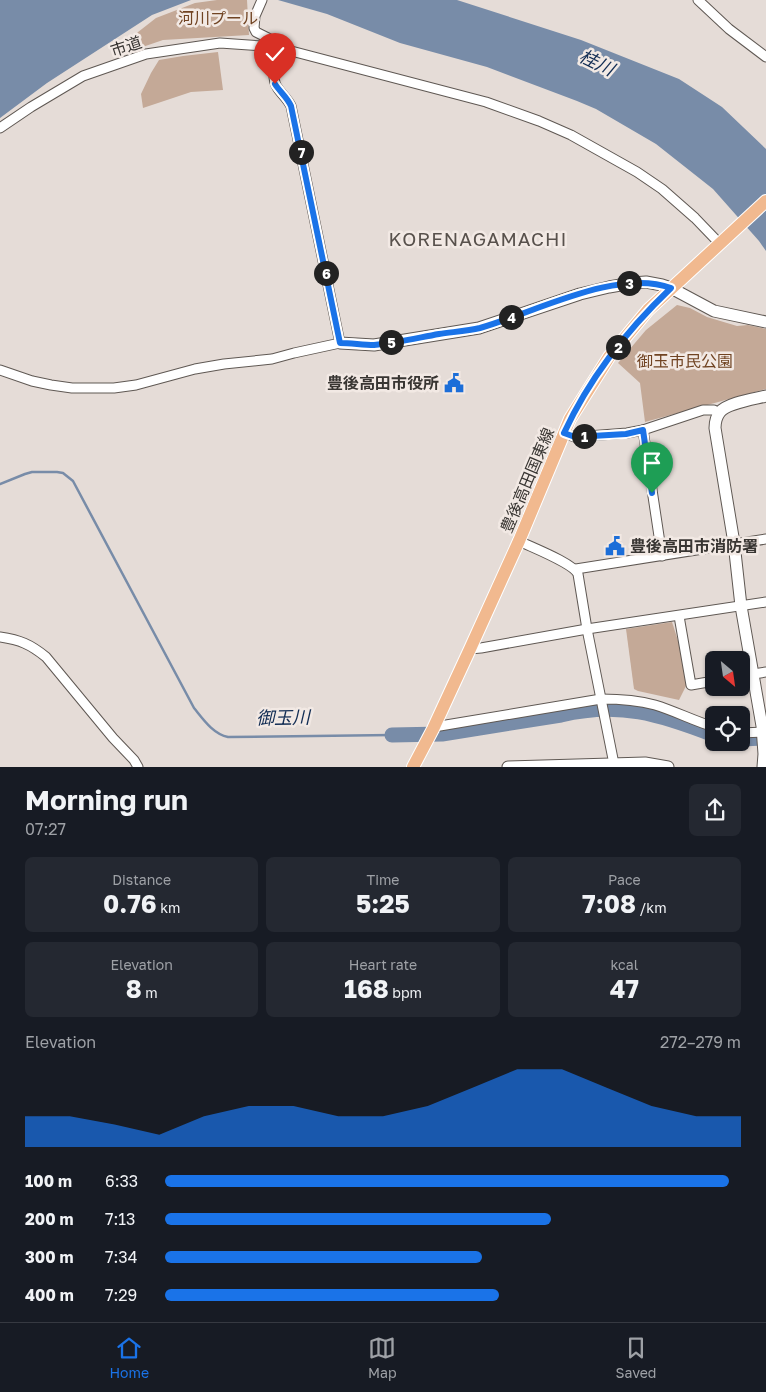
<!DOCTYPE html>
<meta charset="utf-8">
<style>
:root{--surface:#171b24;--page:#242831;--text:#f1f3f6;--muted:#9ea1a6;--line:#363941;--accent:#1a73e8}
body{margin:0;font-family:"Golos Text","Noto Sans JP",sans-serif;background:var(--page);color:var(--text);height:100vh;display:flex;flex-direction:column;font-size:19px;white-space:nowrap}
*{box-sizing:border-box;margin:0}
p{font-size:16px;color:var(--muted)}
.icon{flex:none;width:28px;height:28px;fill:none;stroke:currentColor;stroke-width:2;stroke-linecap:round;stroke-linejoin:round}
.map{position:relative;height:767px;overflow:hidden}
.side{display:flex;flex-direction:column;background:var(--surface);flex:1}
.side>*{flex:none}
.needle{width:32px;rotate:151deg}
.tools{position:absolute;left:705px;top:651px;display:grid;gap:10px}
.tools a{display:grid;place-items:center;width:45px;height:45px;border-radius:8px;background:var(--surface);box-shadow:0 1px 4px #0004;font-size:25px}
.pin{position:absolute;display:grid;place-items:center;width:42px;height:42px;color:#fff;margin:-51px -21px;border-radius:50% 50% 50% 0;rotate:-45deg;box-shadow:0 0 5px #0007}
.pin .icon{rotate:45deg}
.km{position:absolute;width:25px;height:25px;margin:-12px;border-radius:50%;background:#222;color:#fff;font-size:14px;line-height:25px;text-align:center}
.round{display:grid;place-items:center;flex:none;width:52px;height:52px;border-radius:8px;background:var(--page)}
.head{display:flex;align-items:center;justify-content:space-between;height:85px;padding:0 25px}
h1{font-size:28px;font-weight:700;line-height:38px}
.stats{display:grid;grid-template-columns:repeat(3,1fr);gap:8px;height:85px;padding:5px 25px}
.stats div{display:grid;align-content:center;border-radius:8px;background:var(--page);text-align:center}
.stats b{font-size:25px;font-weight:700}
.stats small{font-size:14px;font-weight:400}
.stats p{font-size:14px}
.chart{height:140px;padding:10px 25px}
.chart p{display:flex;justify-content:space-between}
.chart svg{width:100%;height:90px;margin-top:5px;fill:var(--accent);opacity:.7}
ul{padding:0 25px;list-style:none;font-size:16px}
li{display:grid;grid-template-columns:80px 60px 1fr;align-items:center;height:38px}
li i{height:12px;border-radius:6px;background:var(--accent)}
.tab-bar{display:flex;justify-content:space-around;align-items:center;height:70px;border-top:1px solid var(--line);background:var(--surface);font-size:14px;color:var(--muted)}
.tab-bar a{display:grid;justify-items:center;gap:2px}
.tab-bar .selected{color:var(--accent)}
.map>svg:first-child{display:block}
</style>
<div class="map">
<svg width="766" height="767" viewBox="0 0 766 767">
<rect width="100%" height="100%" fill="#e5dcd7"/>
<g fill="#c4a997">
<path d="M217 0H247L249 35 163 40 125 53 124 43 156 18 195 3Z"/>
<path d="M218 52 223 90 191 92 143 108 141 94 151 73 159 60 183 56Z"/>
<path d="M677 305 690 308 707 317 737 326 748 325 766 329V389L645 422 640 383 618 363 646 330Z"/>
<path d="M672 622 690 678 679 700 638 691 634 689 626 629Z"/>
</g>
<g fill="#788ca8">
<path d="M0 0H191L152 15 47 83 0 118Z"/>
<path d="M278 0H457L581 40 679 79 722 107 766 149V251L759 241 713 189 656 144 596 109 577 101 487 67 400 43 327 14Z"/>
</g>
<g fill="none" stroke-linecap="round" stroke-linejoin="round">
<path stroke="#788ca8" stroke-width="2.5" d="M0 484 25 474 32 472H57L63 473 73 481 194 708C203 719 213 734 228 737L392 735"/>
<g stroke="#788ca8" stroke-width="15">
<path d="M392 735 442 734 561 715C619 701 660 714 714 735"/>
<path d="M741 739 766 738"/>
</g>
<defs>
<g id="street">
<path d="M698 0 729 29 766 57"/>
<path d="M0 128 31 107 83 76 146 54 220 43 276 47 486 102 539 121 571 135 637 172 662 189 695 218 720 244"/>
<path d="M0 370 32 381 51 385 72 388H114L136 385 195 369 224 364 272 359 294 353 340 343 291 106C287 98 281 94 277 87 271 79 275 58 276 47L268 38 256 32 254 28 255 16 262 0"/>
<path d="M643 430 662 556"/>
<path d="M564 433 575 437 627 433 643 430 703 410H714L719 413"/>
<path d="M519 541C531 547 573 563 578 574L587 629 614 764"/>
<path d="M576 569 766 539"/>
<path d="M679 616 691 685 714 681"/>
<path d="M0 637C20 640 30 644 46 657L113 738 134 760 138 767"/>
<path d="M470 649 481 648 587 629 766 602"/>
<path d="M741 676 766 672"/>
<path d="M434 727 601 699C619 699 637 700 655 705 675 711 694 721 714 727"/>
<path d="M741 733 766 732"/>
</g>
<g id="secondary">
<path d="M340 343 374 345 479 328 580 294 609 287 632 283 646 282 662 285 671 288 714 311 766 322"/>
<path d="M508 767 645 763 668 767"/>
<path d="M763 767 764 754 762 726 741 606 734 543 715 428C715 422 716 417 720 412 727 403 754 399 766 396"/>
</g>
<path id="primary" d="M413 767 433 729 470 649 519 541 570 419 609 357 648 310 766 201"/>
</defs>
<use href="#street" stroke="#5f5853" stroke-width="11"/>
<use href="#secondary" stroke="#5f5853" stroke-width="13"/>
<use href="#primary" stroke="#fff" stroke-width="14"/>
<use href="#street" stroke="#fff" stroke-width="9"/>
<use href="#secondary" stroke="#fff" stroke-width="11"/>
<use href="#primary" stroke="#f1b98f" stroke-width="12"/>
</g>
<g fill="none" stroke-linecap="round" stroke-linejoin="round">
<defs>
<path id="route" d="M275 84C280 92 287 97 291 106L340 343C351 343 363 345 374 345 396 343 417 338 439 334 452 332 467 331 480 328 534 313 616 268 671 288 628 329 589 379 564 433L575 437 626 434 643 430 652 493"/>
</defs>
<use href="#route" stroke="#fff" stroke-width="10"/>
<use href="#route" stroke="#1a73e8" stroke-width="6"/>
</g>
<defs>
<symbol id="civic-bare" viewBox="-9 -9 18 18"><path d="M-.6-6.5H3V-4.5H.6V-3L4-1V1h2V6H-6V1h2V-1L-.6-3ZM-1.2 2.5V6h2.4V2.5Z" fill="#1c6ed8" stroke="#f2e9e4" stroke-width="2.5" paint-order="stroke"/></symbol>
</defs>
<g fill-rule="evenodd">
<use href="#civic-bare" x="440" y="369" width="28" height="28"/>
<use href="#civic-bare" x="601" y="532" width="28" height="28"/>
</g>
<g text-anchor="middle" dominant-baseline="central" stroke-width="5" stroke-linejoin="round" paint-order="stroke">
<g font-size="16" fill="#704322" stroke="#f2e9e4">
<text x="218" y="18">河川プール</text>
<text x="685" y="361">御玉市民公園</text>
</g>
<g font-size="16" fill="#383532" stroke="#f2e9e4">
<text transform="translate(126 46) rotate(-18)">市道</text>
<text transform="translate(527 480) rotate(-67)">豊後高田国東線</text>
</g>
<g font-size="16" font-weight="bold" fill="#383532" stroke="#f2e9e4" text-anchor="end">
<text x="439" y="383">豊後高田市役所</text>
<text x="630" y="546" text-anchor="start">豊後高田市消防署</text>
</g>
<g font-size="18" font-style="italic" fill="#112c53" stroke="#f2e9e4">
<text transform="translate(597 62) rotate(26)">桂川</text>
<text transform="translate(283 717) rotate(-1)">御玉川</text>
</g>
<g font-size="19" letter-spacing="1" fill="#58514c" stroke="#f2e9e4">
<text x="478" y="238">KORENAGAMACHI</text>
</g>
</g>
</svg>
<div class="tools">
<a><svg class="needle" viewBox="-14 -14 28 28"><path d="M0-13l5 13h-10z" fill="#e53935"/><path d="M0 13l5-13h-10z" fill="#9ea1a6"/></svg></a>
<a><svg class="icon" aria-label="locate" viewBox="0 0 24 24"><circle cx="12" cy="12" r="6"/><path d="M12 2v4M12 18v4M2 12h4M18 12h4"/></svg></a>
</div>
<div class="pin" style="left:652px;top:493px;background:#1e9e55"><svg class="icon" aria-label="arrive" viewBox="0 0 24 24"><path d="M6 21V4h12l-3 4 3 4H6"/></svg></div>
<div class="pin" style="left:275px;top:84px;background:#d93025"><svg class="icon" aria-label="check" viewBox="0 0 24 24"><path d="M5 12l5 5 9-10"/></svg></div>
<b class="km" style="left:584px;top:436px">1</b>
<b class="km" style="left:618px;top:347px">2</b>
<b class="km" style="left:629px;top:283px">3</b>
<b class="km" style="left:511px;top:317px">4</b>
<b class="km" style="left:391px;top:342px">5</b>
<b class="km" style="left:326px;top:273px">6</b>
<b class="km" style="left:301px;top:152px">7</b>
</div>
<section class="side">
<div class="head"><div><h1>Morning run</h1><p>07:27</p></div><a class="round"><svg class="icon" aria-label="share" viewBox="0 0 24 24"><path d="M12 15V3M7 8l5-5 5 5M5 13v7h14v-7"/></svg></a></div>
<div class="stats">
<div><p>Distance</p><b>0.76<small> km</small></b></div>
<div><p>Time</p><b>5:25</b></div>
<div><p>Pace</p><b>7:08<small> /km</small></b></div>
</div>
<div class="stats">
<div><p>Elevation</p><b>8<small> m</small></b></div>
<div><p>Heart rate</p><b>168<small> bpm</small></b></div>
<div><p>kcal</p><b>47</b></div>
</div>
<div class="chart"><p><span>Elevation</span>272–279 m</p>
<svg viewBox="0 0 160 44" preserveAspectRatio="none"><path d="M0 44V29L10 29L20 33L30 38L40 29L50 24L60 24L70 29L80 29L90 24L100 15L110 6L120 6L130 15L140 24L150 29L160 29V44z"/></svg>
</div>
<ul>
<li><b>100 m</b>6:33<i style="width:98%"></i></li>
<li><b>200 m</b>7:13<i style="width:67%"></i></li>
<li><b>300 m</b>7:34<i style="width:55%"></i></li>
<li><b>400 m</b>7:29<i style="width:58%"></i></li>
</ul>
</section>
<nav class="tab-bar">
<a class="selected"><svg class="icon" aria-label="home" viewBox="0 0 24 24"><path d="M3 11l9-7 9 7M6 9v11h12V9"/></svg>Home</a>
<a><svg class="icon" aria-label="map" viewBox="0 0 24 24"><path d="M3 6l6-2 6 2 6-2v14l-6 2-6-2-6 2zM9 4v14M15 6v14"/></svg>Map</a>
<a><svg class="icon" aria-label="saved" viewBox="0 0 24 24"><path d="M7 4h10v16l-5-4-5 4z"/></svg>Saved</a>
</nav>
